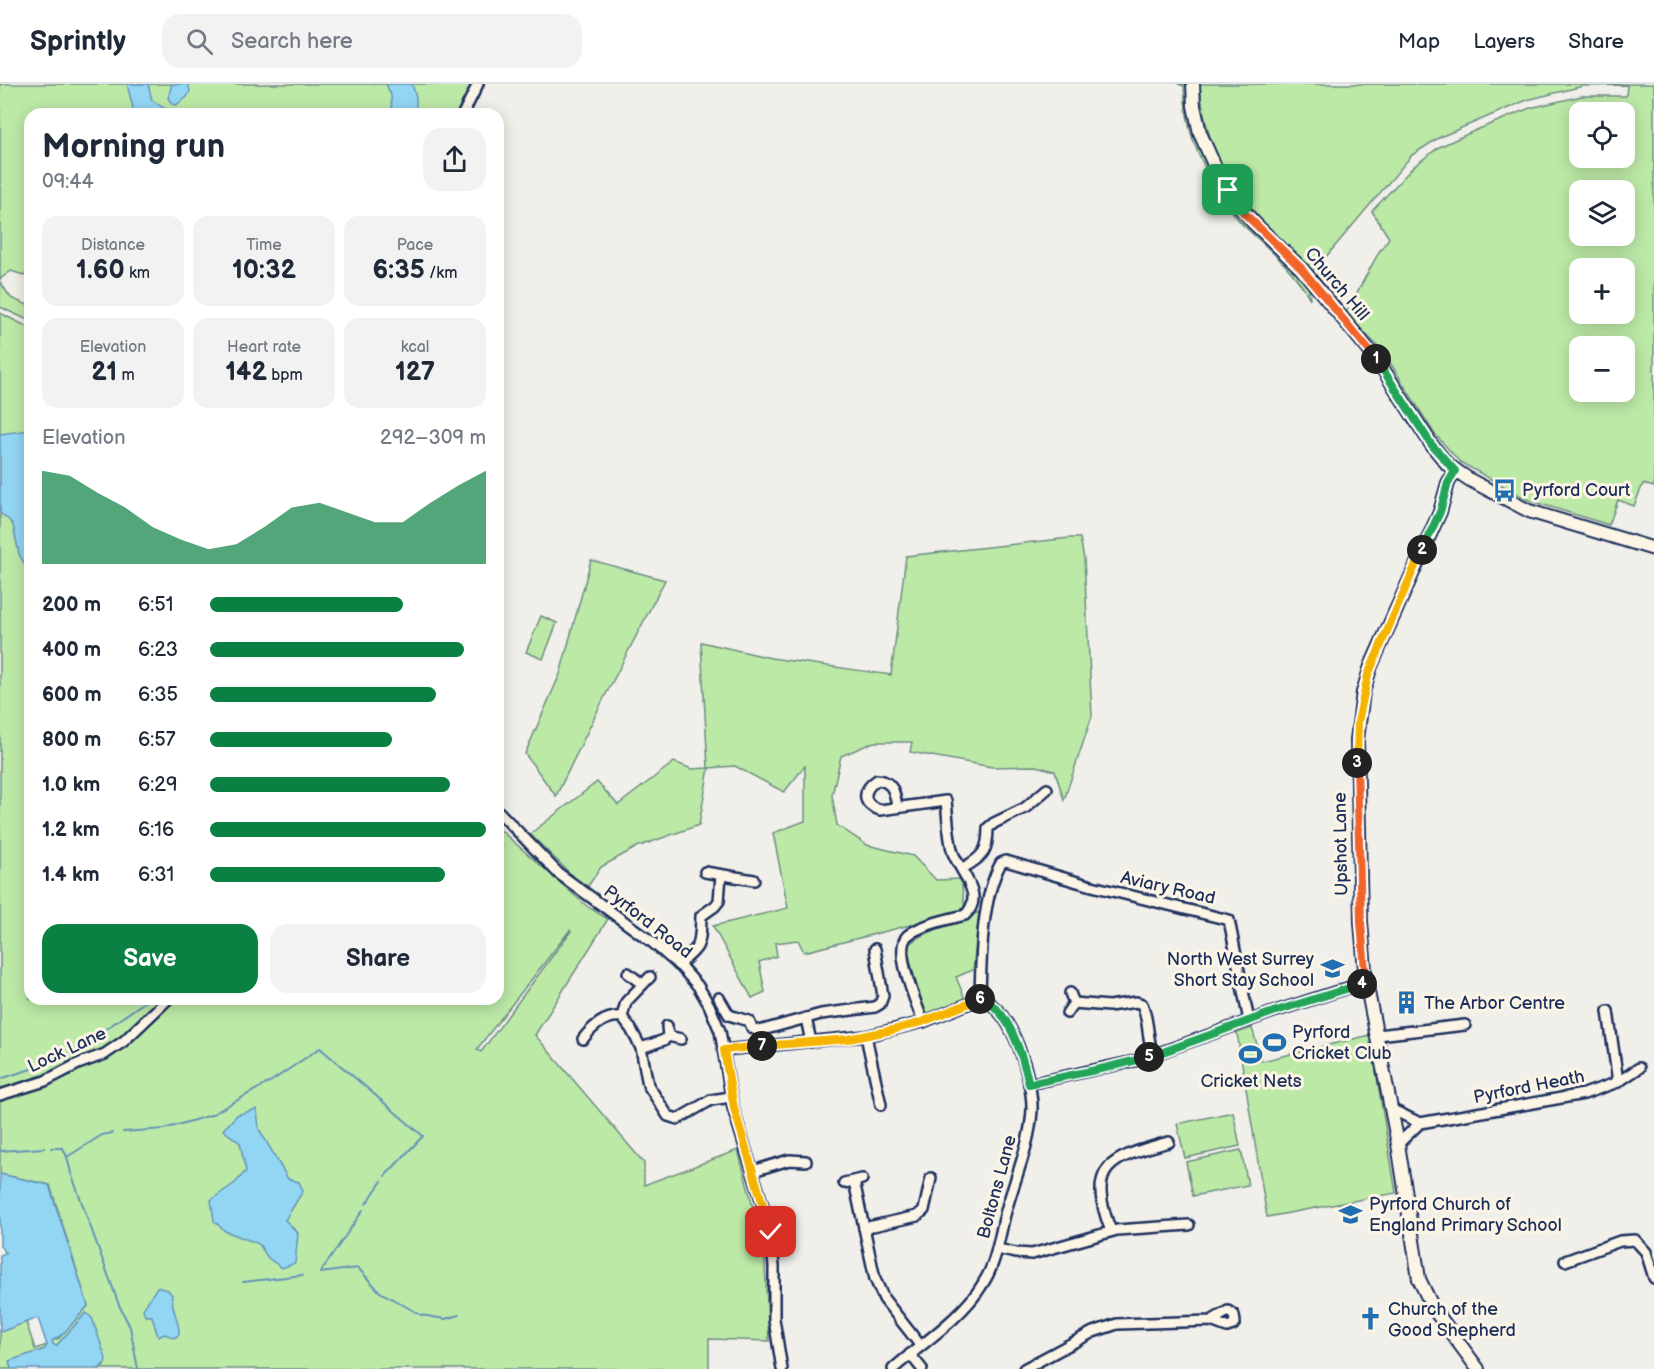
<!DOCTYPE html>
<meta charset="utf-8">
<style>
:root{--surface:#fff;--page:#f2f2f3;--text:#1f2937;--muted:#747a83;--line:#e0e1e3;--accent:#0b8043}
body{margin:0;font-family:"Balsamiq Sans",sans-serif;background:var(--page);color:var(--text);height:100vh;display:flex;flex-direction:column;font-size:22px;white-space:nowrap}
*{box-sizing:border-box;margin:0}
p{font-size:20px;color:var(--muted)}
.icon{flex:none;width:33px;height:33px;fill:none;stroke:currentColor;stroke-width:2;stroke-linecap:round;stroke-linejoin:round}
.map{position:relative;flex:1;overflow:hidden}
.panel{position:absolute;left:24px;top:24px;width:480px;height:897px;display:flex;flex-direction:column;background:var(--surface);border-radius:18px;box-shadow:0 3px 15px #0003}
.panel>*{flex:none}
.buttons{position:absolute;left:1569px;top:18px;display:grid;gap:12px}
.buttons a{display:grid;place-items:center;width:66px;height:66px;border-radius:12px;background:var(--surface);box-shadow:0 3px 15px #0003;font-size:30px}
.pin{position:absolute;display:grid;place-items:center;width:51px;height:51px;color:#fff;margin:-26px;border-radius:12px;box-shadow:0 3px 9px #0006}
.km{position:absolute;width:30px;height:30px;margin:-15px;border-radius:50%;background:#222;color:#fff;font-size:16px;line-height:30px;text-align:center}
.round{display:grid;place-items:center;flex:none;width:63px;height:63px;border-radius:18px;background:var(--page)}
.overview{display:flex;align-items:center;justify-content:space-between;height:102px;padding:0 18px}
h1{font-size:33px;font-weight:600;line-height:45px}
.figures{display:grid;grid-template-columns:repeat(3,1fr);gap:9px;height:102px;padding:6px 18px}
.figures div{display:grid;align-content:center;border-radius:15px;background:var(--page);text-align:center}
.figures b{font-size:26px;font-weight:600}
.figures small{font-size:16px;font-weight:400}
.figures p{font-size:16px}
.chart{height:168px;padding:12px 18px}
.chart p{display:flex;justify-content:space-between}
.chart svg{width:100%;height:108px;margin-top:6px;fill:var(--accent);opacity:.7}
.primary-button{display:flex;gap:12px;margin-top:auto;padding:12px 18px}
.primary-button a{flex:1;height:69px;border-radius:18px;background:var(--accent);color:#fff;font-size:24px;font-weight:600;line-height:69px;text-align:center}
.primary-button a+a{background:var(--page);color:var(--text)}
ul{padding:0 18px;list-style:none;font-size:20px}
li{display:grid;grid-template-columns:96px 72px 1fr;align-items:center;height:45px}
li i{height:15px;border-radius:8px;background:var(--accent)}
header{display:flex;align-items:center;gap:36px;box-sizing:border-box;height:84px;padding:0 30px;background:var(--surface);border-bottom:2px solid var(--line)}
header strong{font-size:28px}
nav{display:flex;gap:33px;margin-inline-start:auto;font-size:21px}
.search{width:420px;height:54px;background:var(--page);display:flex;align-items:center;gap:15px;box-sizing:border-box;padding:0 21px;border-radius:18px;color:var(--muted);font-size:22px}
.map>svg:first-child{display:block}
</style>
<header>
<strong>Sprintly</strong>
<div class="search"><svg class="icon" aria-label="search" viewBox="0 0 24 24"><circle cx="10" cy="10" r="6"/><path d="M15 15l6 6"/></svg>Search here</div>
<nav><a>Map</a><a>Layers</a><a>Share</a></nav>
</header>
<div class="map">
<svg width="1654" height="1285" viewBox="0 0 1654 1285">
<rect width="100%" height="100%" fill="#f1efea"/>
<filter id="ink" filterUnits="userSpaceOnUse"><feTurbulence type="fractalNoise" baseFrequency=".0167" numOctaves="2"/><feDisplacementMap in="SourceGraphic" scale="12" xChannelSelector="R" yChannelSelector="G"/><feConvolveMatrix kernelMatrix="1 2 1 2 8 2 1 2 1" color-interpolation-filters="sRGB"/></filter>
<g filter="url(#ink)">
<g fill="#bde9a7" stroke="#6c8c82" stroke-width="1.5" fill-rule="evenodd">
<path d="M0 0H475L461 30H30V193L11 187 0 195Z"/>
<path d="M1178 0H1190L1210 77 1308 198 1310 215C1294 186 1269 165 1245 143 1234 132 1226 119 1218 106 1195 69 1186 45 1184 2Z"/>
<path d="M1200 0H1654V403L1643 400 1634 422 1618 416 1609 441 1528 416 1460 378 1434 349 1384 269 1346 229 1379 168 1389 154 1372 127 1413 83 1439 63 1474 47 1530 24 1582 12H1626L1627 1 1583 2 1527 16 1440 53 1412 71 1314 187C1254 130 1206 89 1200 0ZM1580 28H1624V74H1580ZM1580 106H1624V152H1580ZM1580 184H1624V230H1580ZM1580 262H1624V308H1580Z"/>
<path d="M0 198 11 214 30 222V237L0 223Z"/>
<path d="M0 229 30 244V915H164C149 928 135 944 119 956 84 981 41 995 0 1007Z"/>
<path d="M1070 454H1080L1084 475 1092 632 1064 716 1055 687 1036 682 992 683 910 668 912 658H874L841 672 832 711 837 741 867 761 913 772 936 796 961 795 965 827 804 868 798 856 775 859 777 872 759 878 765 908 752 914 713 842 788 824 773 749 805 737V682L784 708 735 682 709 684 699 741 637 763 601 783 586 805 530 750 597 698 618 721 674 678 692 685 708 684 701 558 771 574 891 591 906 472Z"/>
<path d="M591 476 665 496 601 620 556 712 525 670 560 590Z"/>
<path d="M541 532 557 539 543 575 526 568Z"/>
<path d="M498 744 588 823 608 835 535 951 644 1079V1101L738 1066 764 1164 769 1257 709 1255V1285H99L104 1281 86 1229 56 1262H54L51 1257 59 1254 88 1222 50 1101 0 1090V1014L106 973 175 915H498ZM570 846 571 847 481 968 477 965Z"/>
<path d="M979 828 973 886 956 893 965 915 925 932 906 862 921 852Z"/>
<path d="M1252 944 1262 977 1370 951 1396 1109 1267 1133 1237 949Z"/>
<path d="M1233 1028 1240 1062 1185 1074 1177 1040Z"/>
<path d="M1241 1066 1248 1101 1193 1112 1186 1078Z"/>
<path d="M26 1238 35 1265 47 1261 45 1265 10 1277 11 1285H0V1248Z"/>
</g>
<g fill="#93d6f4" stroke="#6393b8" stroke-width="1.5">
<path d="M127 0H148L152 16 173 30H131L133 24Z"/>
<path d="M172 0H188L190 7 187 13 176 21 172 20 168 14Z"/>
<path d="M386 0H412L416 13V30H392L391 11Z"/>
<path d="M30 346V490L19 470 13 441 10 437 0 429V350Z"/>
<path d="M257 1025 259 1045 288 1095 299 1098 303 1107 285 1136 298 1149 295 1179 282 1184 268 1174 259 1160 225 1147 214 1137 211 1116 235 1099 246 1087 240 1059 223 1046 237 1031Z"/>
<path d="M0 1090 49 1101 88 1222 63 1250 52 1257 53 1260 56 1262 86 1229 92 1234 106 1275 105 1279 99 1285H11L9 1277 45 1265 47 1261 38 1234 0 1248V1171L6 1169 0 1162Z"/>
<path d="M157 1203 168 1206 172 1211C171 1227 180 1236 179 1251L174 1254 165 1250 158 1253 152 1232H145L143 1225Z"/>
</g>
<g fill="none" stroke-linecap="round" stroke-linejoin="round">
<g stroke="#6393b8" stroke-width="2">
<path d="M0 995 62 975 149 915"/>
<path d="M123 1048 164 1045 211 1031 273 996 320 964 423 1052 385 1092"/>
<path d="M112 1049 102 1051 67 1073 71 1089 119 1221 130 1243 138 1285"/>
<path d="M51 1064H63L67 1073"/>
<path d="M0 1067 44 1064"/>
<path d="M366 1120 382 1097"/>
<path d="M320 1189 358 1184 380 1208 421 1231 445 1235 459 1231"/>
<path d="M320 1189 363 1126"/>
<path d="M243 1198 303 1191"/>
</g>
<defs>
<g id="street">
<path d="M463 30 478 0"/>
<path d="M897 723C895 709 893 697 877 696 862 706 861 720 880 726L946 717C948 734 948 753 953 769 960 788 986 812 965 831 949 835 919 841 907 852 893 867 917 920 923 938"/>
<path d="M498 727 558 789 652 858 681 883 698 902 709 921 720 947 733 1024 771 1148 774 1183V1235L782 1285"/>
<path d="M963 784C983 773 988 767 988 744L994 739 1025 724 1047 705"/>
<path d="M705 788 754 796"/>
<path d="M678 881C702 862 700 861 701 832L715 822 719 817 721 791"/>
<path d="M628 889 642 900"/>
<path d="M719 914 729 931 749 937 752 944 759 947 821 930 875 923 880 920 883 912 875 865"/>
<path d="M980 915C981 875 981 815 1001 779L1006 777 1088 801 1229 836 1249 937"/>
<path d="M1074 919 1109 922 1136 918 1142 920C1149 936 1147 955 1153 971"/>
<path d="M1608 927 1618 998"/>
<path d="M1067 929 1074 919 1070 909"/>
<path d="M622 933 631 945 641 964 648 1001 668 1032 678 1035 711 1016 731 1013"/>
<path d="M806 934 811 958"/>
<path d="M667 942 668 952 681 955"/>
<path d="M1378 951 1465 941"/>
<path d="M866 952 881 1021"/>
<path d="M583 955C592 943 606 931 622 933L626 918 650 893"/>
<path d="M641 964 664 956 668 952"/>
<path d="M724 966 866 952 923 938 980 915C1012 922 1033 997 1032 1026 1030 1061 1015 1094 1006 1127 999 1152 997 1179 982 1201 963 1233 921 1260 893 1285"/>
<path d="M1029 1000 1139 976 1276 927 1366 898"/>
<path d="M0 1011 45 997 78 980 105 970 124 957 168 915"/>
<path d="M1391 1025 1420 1039"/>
<path d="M1398 1060 1420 1039 1584 1010 1618 998 1639 984"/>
<path d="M753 1087 789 1076 806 1077"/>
<path d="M854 1097 875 1195 884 1215 920 1261"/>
<path d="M844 1099 862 1095"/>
<path d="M864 1144 917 1132 924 1126 931 1094"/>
<path d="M1111 1147C1085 1081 1111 1074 1169 1058"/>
<path d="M997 1165 1016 1169 1032 1170 1117 1146 1189 1141"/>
<path d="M1565 1177 1620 1157 1635 1156 1646 1168 1654 1194"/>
<path d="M910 1270 922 1285"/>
<path d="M1024 1285 1093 1248 1117 1240 1211 1237 1227 1243 1233 1241 1235 1238 1234 1231 1228 1227 1211 1237"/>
</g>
<g id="secondary">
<path d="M1193 0 1194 22 1200 49 1219 92 1237 119 1254 139 1301 184 1377 276 1431 360 1448 381 1470 396 1529 427 1654 465"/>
<path d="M1455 387 1448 399 1440 428 1371 582 1363 608 1357 656 1361 838 1366 898 1398 1060 1419 1195 1433 1224 1478 1285"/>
</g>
</defs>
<use href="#street" stroke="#1b2f5e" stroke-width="14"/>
<use href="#secondary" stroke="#1b2f5e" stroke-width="16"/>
<use href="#street" stroke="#fcf5e5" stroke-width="9"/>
<use href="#secondary" stroke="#fcf5e5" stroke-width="12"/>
</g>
</g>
<g fill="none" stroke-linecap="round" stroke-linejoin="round" filter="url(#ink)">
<defs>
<path id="split-1" d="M1228 106 1244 129 1301 184 1376 275"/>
<path id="split-2" d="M1376 275 1431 360 1455 387 1448 399 1440 428 1422 466"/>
<path id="split-3" d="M1357 679 1358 638 1368 591 1422 466"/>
<path id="split-4" d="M1357 679 1361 838 1366 898 1362 900"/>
<path id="split-5" d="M1149 973 1276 927 1362 900"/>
<path id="split-6" d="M980 915C1009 922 1023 974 1029 1000L1105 984 1149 973"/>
<path id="split-7" d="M762 962 848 955 893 946 922 938 980 915"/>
<path id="split-8" d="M762 962 724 966 734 1024 771 1148"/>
</defs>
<use href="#split-1" stroke="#fff" stroke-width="12"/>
<use href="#split-2" stroke="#fff" stroke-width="12"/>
<use href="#split-3" stroke="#fff" stroke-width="12"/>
<use href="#split-4" stroke="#fff" stroke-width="12"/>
<use href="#split-5" stroke="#fff" stroke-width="12"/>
<use href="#split-6" stroke="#fff" stroke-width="12"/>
<use href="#split-7" stroke="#fff" stroke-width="12"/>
<use href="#split-8" stroke="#fff" stroke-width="12"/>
<use href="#split-1" stroke="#f0652b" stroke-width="8"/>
<use href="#split-2" stroke="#22a559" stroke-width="8"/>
<use href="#split-3" stroke="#f5b400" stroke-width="8"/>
<use href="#split-4" stroke="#f0652b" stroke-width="8"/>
<use href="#split-5" stroke="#22a559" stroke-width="8"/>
<use href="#split-6" stroke="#22a559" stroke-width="8"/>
<use href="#split-7" stroke="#f5b400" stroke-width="8"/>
<use href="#split-8" stroke="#f5b400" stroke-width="8"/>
</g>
<defs>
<symbol id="bus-bare" viewBox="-9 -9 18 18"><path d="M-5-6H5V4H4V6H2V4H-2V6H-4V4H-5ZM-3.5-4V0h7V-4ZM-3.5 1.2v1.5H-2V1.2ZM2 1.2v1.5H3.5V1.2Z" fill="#1f6fb2" stroke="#fcf5e5" stroke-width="2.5" paint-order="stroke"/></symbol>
<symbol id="school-bare" viewBox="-9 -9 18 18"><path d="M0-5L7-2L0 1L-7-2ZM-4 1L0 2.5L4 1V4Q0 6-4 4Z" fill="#1f6fb2" stroke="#fcf5e5" stroke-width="2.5" paint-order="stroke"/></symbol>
<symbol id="building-bare" viewBox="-9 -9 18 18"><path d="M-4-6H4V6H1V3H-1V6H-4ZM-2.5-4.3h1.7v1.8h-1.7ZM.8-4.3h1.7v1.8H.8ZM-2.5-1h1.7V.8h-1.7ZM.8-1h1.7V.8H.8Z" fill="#1f6fb2" stroke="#fcf5e5" stroke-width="2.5" paint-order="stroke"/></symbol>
<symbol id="stadium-bare" viewBox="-9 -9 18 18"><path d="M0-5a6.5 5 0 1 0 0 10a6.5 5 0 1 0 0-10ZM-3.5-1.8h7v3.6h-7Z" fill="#1f6fb2" stroke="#fcf5e5" stroke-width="2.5" paint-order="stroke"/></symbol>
<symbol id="church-bare" viewBox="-9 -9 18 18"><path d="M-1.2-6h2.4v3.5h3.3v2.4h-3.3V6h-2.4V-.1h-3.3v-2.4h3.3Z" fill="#1f6fb2" stroke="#fcf5e5" stroke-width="2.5" paint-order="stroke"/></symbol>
</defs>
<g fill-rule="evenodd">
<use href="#bus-bare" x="1488" y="390" width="33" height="33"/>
<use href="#school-bare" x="1316" y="868" width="33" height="33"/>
<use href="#building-bare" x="1390" y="902" width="33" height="33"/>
<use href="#stadium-bare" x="1258" y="942" width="33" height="33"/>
<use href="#stadium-bare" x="1234" y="954" width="33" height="33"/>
<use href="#school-bare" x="1334" y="1114" width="33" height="33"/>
<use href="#church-bare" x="1354" y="1218" width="33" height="33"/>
</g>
<g text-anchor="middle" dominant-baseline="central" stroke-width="6" stroke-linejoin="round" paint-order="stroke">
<g font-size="18" fill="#1b2f5e" stroke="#fcf5e5">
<text transform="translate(1337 200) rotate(50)">Church Hill</text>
<text transform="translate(1341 760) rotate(-91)">Upshot Lane</text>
<text transform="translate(1168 804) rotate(13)">Aviary Road</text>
<text transform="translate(648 838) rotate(38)">Pyrford Road</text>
<text transform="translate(67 966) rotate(-25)">Lock Lane</text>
<text transform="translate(1529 1003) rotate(-11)">Pyrford Heath</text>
<text transform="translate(997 1103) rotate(-75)">Boltons Lane</text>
</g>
<g font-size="18" fill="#1b2f5e" stroke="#fcf5e5" text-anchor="start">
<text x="1522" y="406">Pyrford Court</text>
<text x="1314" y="875" text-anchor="end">North West Surrey<tspan x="1314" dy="21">Short Stay School</tspan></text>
<text x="1424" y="919">The Arbor Centre</text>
<text x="1292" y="948">Pyrford<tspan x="1292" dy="21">Cricket Club</tspan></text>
<text x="1251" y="997" text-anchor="middle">Cricket Nets</text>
<text x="1369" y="1120">Pyrford Church of<tspan x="1369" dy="21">England Primary School</tspan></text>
<text x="1388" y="1225">Church of the<tspan x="1388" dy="21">Good Shepherd</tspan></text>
</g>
</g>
</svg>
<div class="buttons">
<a><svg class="icon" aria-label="locate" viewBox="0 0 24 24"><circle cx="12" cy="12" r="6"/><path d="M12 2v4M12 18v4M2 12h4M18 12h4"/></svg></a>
<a><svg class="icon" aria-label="layers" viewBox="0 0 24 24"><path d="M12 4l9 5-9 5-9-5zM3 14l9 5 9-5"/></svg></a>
<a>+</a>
<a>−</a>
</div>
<div class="pin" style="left:1228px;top:106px;background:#1e9e55"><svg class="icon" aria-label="arrive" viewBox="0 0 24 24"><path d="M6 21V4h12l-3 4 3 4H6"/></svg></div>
<div class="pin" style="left:771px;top:1148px;background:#d93025"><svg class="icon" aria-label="check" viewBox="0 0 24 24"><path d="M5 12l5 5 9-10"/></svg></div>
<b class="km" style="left:1376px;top:275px">1</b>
<b class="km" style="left:1422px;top:466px">2</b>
<b class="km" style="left:1357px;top:679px">3</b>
<b class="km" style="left:1362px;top:900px">4</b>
<b class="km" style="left:1149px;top:973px">5</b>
<b class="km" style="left:980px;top:915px">6</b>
<b class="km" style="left:762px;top:962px">7</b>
<section class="panel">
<div class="overview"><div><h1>Morning run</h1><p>09:44</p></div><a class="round"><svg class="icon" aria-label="share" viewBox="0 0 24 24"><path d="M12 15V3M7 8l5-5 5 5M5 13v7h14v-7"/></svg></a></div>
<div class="figures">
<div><p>Distance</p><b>1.60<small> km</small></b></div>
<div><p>Time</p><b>10:32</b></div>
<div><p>Pace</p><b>6:35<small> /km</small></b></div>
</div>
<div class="figures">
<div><p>Elevation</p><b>21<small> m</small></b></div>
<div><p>Heart rate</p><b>142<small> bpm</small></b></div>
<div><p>kcal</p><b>127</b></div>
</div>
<div class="chart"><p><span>Elevation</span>292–309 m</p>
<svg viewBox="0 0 160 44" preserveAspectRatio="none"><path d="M0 44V6L10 8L20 15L30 21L40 29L50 34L60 38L70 36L80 29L90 21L100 19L110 23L120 27L130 27L140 19L150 12L160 6V44z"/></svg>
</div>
<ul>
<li><b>200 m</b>6:51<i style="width:70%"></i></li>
<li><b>400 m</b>6:23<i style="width:92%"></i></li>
<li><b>600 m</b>6:35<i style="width:82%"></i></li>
<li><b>800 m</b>6:57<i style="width:66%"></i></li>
<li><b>1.0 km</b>6:29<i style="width:87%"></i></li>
<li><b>1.2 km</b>6:16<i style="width:100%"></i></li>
<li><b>1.4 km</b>6:31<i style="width:85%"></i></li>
</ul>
<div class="primary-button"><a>Save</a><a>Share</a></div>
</section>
</div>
